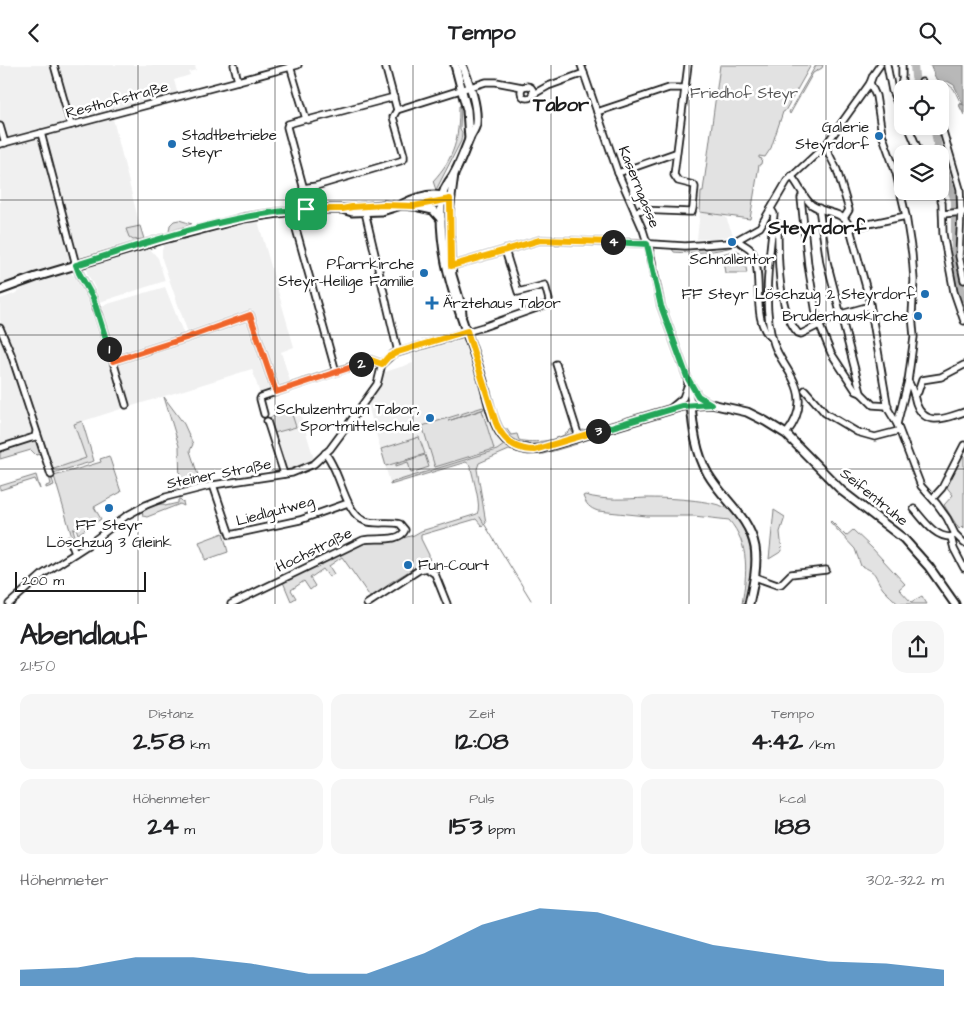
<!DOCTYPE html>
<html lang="de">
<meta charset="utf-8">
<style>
:root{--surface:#fff;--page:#f6f6f6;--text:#202124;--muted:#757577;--accent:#1f6fb2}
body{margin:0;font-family:"Architects Daughter",sans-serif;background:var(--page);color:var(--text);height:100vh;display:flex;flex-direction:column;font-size:19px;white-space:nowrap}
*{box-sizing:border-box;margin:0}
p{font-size:16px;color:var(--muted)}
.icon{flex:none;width:28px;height:28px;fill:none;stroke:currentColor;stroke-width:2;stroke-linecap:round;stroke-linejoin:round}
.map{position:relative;height:539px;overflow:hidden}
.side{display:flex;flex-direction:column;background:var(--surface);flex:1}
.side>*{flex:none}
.tools{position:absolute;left:894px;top:15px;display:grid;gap:10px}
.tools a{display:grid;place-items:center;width:55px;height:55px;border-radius:10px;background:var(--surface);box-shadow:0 2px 12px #0003;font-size:25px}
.scale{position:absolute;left:15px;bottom:12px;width:131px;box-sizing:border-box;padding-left:5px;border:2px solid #1c1c1c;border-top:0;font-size:14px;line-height:18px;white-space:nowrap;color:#1c1c1c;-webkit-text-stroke:4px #fff;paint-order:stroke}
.pin{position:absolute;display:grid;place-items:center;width:42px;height:42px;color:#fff;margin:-21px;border-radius:10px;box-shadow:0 2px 8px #0006}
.km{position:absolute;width:25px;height:25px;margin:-12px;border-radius:50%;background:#222;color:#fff;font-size:14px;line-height:25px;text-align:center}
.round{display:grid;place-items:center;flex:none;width:52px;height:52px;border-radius:15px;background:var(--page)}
.summary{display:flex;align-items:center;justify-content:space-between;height:85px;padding:0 20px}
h1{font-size:28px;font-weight:700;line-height:38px}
.figures{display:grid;grid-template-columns:repeat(3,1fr);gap:8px;height:85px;padding:5px 20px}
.figures div{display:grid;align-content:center;border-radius:12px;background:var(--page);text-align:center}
.figures b{font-size:25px;font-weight:700}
.figures small{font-size:14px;font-weight:400}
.figures p{font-size:14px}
.chart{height:140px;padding:10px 20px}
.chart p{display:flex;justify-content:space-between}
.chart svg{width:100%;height:90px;margin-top:5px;fill:var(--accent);opacity:.7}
header{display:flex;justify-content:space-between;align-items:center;height:65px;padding:0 20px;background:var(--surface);font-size:22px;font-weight:700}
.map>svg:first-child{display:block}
</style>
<header><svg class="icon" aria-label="back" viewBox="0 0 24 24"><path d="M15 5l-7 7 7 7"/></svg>Tempo<svg class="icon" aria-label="search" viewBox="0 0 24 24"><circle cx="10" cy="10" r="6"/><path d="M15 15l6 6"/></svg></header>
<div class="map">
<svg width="964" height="539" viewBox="0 0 964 539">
<rect width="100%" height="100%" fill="#fff"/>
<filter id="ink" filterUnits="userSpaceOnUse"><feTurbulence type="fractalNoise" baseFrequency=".02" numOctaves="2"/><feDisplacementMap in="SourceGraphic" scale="10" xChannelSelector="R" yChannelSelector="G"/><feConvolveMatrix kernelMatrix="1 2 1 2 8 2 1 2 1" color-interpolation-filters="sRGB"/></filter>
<g filter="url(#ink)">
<g fill="#f0f0f0">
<path d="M0 0H195L196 5 189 7 190 10 174 15 178 30 0 77Z"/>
<path d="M113 54 143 174 77 193 0 220V83Z"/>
<path d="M700 147 725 150 733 170 717 174H697Z"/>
<path d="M258 156 294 282 281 287 291 319 279 323 252 248 240 250 188 268 162 194V185L164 179Z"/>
<path d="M150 184 158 193 165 216 100 237 94 221 87 208V204L93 201Z"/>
<path d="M65 208H70L77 212 91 234 124 343 74 359 86 393 51 405 23 322V314L0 255V234L14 229 27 221Z"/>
<path d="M165 222 184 270 115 291 101 241Z"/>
<path d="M246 255 251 257 273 325 260 329 252 304 129 342 117 298 192 275Z"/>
<path d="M0 270 11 299 33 367V370L0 380Z"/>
<path d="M461 272H462L493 364 504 380 497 385 390 418 368 340 379 321 382 308 413 298 411 289Z"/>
<path d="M299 344 314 394 304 401 284 405 274 368 296 362 291 346Z"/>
</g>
<g fill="#e2e2e2" stroke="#7f7f7f">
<path d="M720 0H811L785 46 783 47 771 83 765 92 759 91V93L762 94 761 99 759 100 750 154 700 147 701 126H703Z"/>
<path d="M816 0H823L822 3 813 8 790 49 789 47Z"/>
<path d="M459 41H461L460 64 462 67 461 76 436 125 433 116C455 92 459 74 459 41Z"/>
<path d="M179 155 192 159 169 167 170 160 174 156Z"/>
<path d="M140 161 144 174 133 175 129 172 126 164Z"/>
<path d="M730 179 732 182C713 187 693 189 674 187L672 184H708Z"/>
<path d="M737 185 744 192 747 208H725L722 189Z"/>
<path d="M164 332 184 359 193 379 190 386 201 419 170 427 169 426 180 423 179 381Z"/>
<path d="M483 342 484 344 448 356 482 345 494 384 435 402 423 363 419 364V362Z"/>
<path d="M291 346 296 362 274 368 268 353Z"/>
<path d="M82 356 94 396 53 408 51 405 86 393 74 359Z"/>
<path d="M506 363 511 370 517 369 519 375C533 379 562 376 571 364L577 379 543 389 528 390 509 385 479 398 477 404 486 458 482 461 476 454 421 470V474L429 490 430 502 419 500 388 519V523L371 533 342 492 329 501 334 509 329 512 323 504 310 513 315 521 310 525 304 516 291 525 296 533 291 536 283 517 365 476 396 475 414 470 421 466 477 449C482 441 473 414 471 403L469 399 466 397 390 420V418L497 385 504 380 497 372Z"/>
<path d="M419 372 425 389 386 401 381 384Z"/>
<path d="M39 374 54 420 46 423V421L51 419 44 393 41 394 40 389 36 390 31 385 0 394V386Z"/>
<path d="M964 385V463L962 461 959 464 944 440 953 430 945 420Z"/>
<path d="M425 390 429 402 411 408 408 397 396 401V399Z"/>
<path d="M109 391 121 427 94 442 101 454 78 469 76 463 73 464 75 471 72 472 54 411 101 397 100 394Z"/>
<path d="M36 410 40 424 35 414 0 425V421Z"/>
<path d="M585 430C605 436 626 434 646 433 665 433 714 434 730 445 742 454 749 475 751 489 753 506 748 523 745 539H742C747 508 750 480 729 455L694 451H647L598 446C589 443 586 439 583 431Z"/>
<path d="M180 434 183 437 184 441 180 439 147 452 143 451 142 446C148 440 156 439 164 439L165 441 178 438V435Z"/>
<path d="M774 445 785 452 780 467 782 486 769 494Z"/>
<path d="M831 456 846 471 853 465 872 483 905 519 899 524 911 537 922 531 927 539H898C894 534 887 529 883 524 873 510 879 508 861 501L855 484 830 457Z"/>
<path d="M223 468 228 487 205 495V491L199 477Z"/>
</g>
<path fill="#b8b8b8" stroke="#7a7a7a" d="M930 0H964V50L959 40 963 38 954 20 947 16 944 19 936 14Z"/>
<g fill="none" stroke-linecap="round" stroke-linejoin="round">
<g stroke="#7a7a7a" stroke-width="1">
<path d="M945 17 954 24 961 39 964 40"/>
<path d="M480 452 531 535"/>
</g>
<g stroke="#b8b8b8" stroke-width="8">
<path d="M914 0 915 12 919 24"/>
<path d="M934 61 939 89"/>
<path d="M940 92 955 136V197L964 233"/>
</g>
<defs>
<g id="minor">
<path d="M54 0 71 60"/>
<path d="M234 0 238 16"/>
<path d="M581 0 618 108 643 165 650 187 661 241 687 312 691 339"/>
<path d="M887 0 892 26 902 49"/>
<path d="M290 1 306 54"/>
<path d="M902 11V0"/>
<path d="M922 17 925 24"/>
<path d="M870 18 876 31 882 69 896 108 906 151 912 189 914 215 912 250 914 272 908 316 897 359 921 421 937 439 947 453 955 469 964 478"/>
<circle cx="527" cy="27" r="6"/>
<path d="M532 30 548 21 584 8"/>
<path d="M900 40V30L902 15"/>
<path d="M397 45 486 17H496L522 22"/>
<path d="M597 47 669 23H685"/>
<path d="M940 56 960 124 961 147 959 191 964 215"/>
<path d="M0 61 5 78"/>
<path d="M908 61 920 89"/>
<path d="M41 68 76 200 79 208 93 233 113 296 186 273 250 250 276 327"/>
<path d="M0 79 298 0"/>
<path d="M825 81 837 105 849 145 844 153"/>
<path d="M618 108 675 88"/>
<path d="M791 111C799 119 803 133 812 140 825 149 841 145 849 160L869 233 888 344 897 359"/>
<path d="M303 123 316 121 400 96 404 94V90L393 52 397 45 385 0"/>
<path d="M938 126 942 138 943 169 954 227 964 256"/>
<path d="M803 128 801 133 808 200 817 254 831 288 856 326 861 328 873 340 888 341"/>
<path d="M819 143 827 197 861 328"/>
<path d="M306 144 303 121 287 62 288 59 306 54 308 55 394 32"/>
<path d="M771 144 774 149C770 189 761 241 774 279 780 297 798 314 799 334 800 348 794 359 786 369"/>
<path d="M291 146 336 307"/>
<path d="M365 147 398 287"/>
<path d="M635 147 640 145 689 147H692L693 143 695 122 694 120 678 116 674 110 688 0"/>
<path d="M943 149 963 147"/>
<path d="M778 159C778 188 777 245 798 268L801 269 841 249 870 241"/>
<path d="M850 163 906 151"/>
<path d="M738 175C744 182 750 180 754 191 763 211 751 259 772 273"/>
<path d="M735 176 760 162 787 116 825 81 870 18 873 10 880 0"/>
<path d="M451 201 540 175 637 178 685 181 729 178"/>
<path d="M0 263 11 289 51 410"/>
<path d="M113 296 126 340"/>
<path d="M556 299 579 372"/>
<path d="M908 316C913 323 914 331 916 338 925 363 946 353 964 347"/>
<path d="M690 318 698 331 711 339"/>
<path d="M805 325 825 348 857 367 875 372 898 366"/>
<path d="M914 330 918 327 922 315 941 312 964 300"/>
<path d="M671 343 683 333 687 322"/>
<path d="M264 349 260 334 261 332 371 295 382 299"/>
<path d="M267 356 284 409"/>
<path d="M0 383 31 373 35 372 36 367"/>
<path d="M213 420 230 470 300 455 348 438"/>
<path d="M933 433 942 423 964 380"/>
<path d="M914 444C924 455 934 472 951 472"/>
<path d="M954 470 951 472 954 484 964 503"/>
<path d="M70 475 75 488"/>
<path d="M755 512 777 520 781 519 791 509 826 505"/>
<path d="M9 539 43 509 88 480 126 451 146 440 166 432 213 420 292 408 314 399 330 384 350 357 377 319 382 299 393 289 483 262 548 239 549 235 545 220 518 227 505 185"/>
<path d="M231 539 363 475C375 472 400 478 405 465L400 459C389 456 375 460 365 456 344 448 341 406 325 388"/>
<path d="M367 539 419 505 426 503 435 509 447 539"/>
</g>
<g id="major">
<path d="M455 0 467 45 469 74"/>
<path d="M462 0C469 18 478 39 476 59 475 64 472 68 470 72 465 84 461 96 455 107 453 112 449 115 447 120 442 127 441 137 441 145 440 207 463 253 481 310 487 327 491 356 502 370 511 382 525 386 539 384L682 341 711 339 747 347 765 356 786 369 842 426 904 474 929 502 955 539"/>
<path d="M454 109 449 147 450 192 452 210 461 240 462 249"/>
<path d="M403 139C415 133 432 127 445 132"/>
<path d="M419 142 433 145 441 154"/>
<path d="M344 144 383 140 393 141"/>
<path d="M0 225 36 212 160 175 244 153 306 144H342L352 147 382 146 401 140 414 141 450 134"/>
<path d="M691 339C693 363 696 388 708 409 723 435 749 451 755 482 758 501 753 521 749 539"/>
</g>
</defs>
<use href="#minor" stroke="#1c1c1c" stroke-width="9"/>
<use href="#major" stroke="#1c1c1c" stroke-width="11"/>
<use href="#minor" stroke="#fff" stroke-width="5.5"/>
<use href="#major" stroke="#fff" stroke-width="7"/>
</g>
</g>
<g fill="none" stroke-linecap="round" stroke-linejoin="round" filter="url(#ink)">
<defs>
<path id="split-1" d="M109 284 93 233 79 208 76 200C151 177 228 149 306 144"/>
<path id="split-2" d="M109 284 113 296 186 273 250 250 276 327 361 299"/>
<path id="split-3" d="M361 299 371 295 382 299 388 292 398 287 467 266 496 358C503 375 515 385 534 385L598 366"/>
<path id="split-4" d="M598 366 682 341 711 339 698 331 687 312 661 241 647 179 613 177"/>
<path id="split-5" d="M306 144H342L352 142 383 140 414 141 450 134 451 201 540 175 613 177"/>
</defs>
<use href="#split-1" stroke="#fff" stroke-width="10"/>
<use href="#split-2" stroke="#fff" stroke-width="10"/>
<use href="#split-3" stroke="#fff" stroke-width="10"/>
<use href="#split-4" stroke="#fff" stroke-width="10"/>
<use href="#split-5" stroke="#fff" stroke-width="10"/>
<use href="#split-1" stroke="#22a559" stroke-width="6"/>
<use href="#split-2" stroke="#f0652b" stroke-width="6"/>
<use href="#split-3" stroke="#f5b400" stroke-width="6"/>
<use href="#split-4" stroke="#22a559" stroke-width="6"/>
<use href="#split-5" stroke="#f5b400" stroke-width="6"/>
</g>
<path fill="none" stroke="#1c1c1c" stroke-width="1" stroke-opacity="0.55" d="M138 0V539M275 0V539M413 0V539M551 0V539M689 0V539M826 0V539M0 135H964M0 270H964M0 404H964"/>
<g fill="#1f6fb2" stroke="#fff" stroke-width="2">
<circle cx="879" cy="71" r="5"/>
<circle cx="172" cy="79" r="5"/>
<circle cx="732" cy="177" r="5"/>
<circle cx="424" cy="208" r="5"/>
<circle cx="925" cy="229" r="5"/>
<path d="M429.5 230.5h5v5h5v5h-5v5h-5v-5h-5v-5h5z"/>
<circle cx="918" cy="251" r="5"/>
<circle cx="430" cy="353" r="5"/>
<circle cx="109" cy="443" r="5"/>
<circle cx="408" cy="500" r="5"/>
</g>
<g text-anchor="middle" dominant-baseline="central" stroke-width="5" stroke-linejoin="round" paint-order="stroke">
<g font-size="15" fill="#575757" stroke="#fff">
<text x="744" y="28">Friedhof Steyr</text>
</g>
<g font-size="15" fill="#1c1c1c" stroke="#fff">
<text transform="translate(117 35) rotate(-15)">Resthofstraße</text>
<text transform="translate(639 122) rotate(68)">Kaserngasse</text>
<text transform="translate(219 409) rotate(-11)">Steiner Straße</text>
<text transform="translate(874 432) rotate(39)">Seifentruhe</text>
<text transform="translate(275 446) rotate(-15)">Liedlgutweg</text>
<text transform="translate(314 485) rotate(-26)">Hochstraße</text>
</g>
<g font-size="15" fill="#1c1c1c" stroke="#fff" text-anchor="end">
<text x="869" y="62">Galerie<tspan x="869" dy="17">Steyrdorf</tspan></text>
<text x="182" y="70" text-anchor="start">Stadtbetriebe<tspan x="182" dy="17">Steyr</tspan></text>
<text x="732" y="194" text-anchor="middle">Schnallentor</text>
<text x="414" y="199">Pfarrkirche<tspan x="414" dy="17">Steyr-Heilige Familie</tspan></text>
<text x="915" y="229">FF Steyr Löschzug 2 Steyrdorf</text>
<text x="443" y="238" text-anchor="start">Ärztehaus Tabor</text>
<text x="908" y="251">Bruderhauskirche</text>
<text x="420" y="344">Schulzentrum Tabor,<tspan x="420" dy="17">Sportmittelschule</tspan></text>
<text x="109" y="460" text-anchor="middle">FF Steyr<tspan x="109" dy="17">Löschzug 3 Gleink</tspan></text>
<text x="418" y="500" text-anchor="start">Fun-Court</text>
</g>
<g font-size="20" font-weight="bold" fill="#1c1c1c" stroke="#fff">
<text x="561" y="40">Tabor</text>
<text x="817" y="163">Steyrdorf</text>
</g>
</g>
</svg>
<div class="tools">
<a><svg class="icon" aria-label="locate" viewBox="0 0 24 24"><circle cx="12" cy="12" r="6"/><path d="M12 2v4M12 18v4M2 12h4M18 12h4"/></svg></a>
<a><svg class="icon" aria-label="layers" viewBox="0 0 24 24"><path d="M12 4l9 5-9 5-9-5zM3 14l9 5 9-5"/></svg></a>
</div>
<div class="scale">200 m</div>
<div class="pin" style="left:306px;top:144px;background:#1e9e55"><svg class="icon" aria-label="arrive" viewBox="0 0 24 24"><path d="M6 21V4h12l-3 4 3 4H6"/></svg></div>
<b class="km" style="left:109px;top:284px">1</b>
<b class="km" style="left:361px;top:299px">2</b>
<b class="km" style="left:598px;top:366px">3</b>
<b class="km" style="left:613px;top:177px">4</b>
</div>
<section class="side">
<div class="summary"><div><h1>Abendlauf</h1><p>21:50</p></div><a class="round"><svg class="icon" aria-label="share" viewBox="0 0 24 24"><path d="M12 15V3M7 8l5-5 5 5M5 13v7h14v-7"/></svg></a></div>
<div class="figures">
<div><p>Distanz</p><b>2.58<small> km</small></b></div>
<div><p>Zeit</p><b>12:08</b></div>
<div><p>Tempo</p><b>4:42<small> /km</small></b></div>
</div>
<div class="figures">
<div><p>Höhenmeter</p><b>24<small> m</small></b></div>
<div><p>Puls</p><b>153<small> bpm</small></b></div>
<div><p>kcal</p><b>188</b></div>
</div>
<div class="chart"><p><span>Höhenmeter</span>302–322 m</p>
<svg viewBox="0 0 160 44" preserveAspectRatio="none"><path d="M0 44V36L10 35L20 30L30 30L40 33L50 38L60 38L70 28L80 14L90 6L100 8L110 16L120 24L130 28L140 32L150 33L160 36V44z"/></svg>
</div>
</section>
